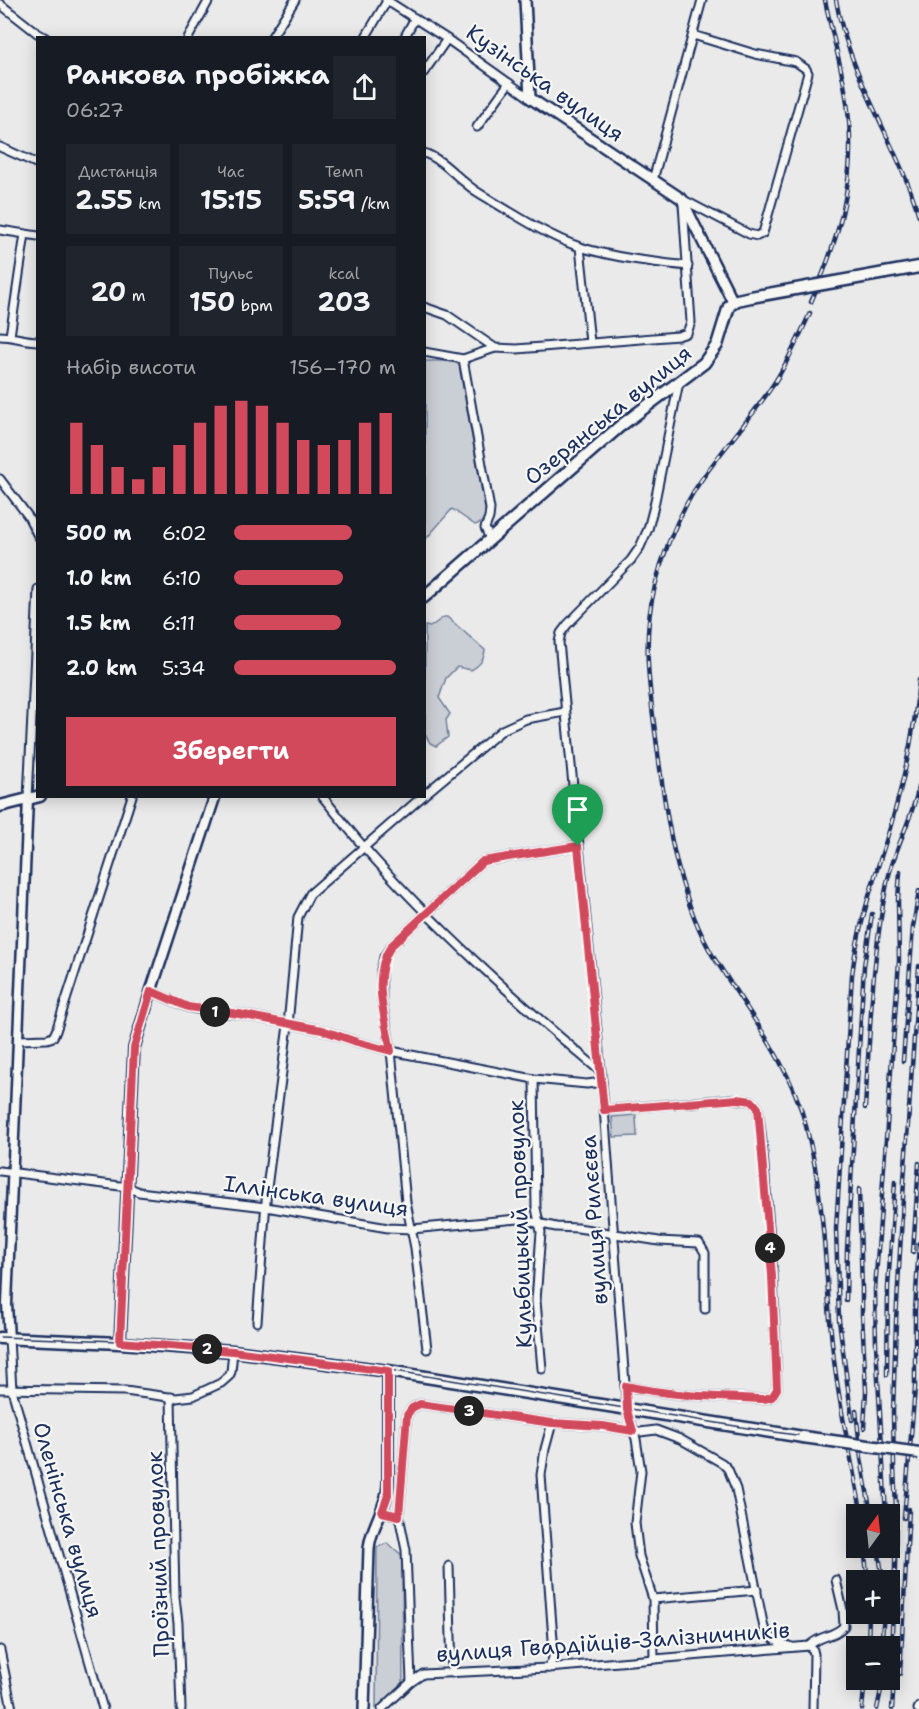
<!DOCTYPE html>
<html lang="uk">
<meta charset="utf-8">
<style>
:root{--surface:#171b24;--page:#20242c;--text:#f1f3f6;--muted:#9ea1a6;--accent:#d1495b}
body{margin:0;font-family:"Shantell Sans",sans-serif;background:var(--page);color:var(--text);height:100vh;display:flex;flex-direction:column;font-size:22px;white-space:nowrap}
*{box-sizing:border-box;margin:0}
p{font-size:20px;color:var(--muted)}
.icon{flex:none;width:33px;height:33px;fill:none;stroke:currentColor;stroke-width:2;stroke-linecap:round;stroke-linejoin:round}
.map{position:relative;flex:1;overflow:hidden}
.panel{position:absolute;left:36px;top:36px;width:390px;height:762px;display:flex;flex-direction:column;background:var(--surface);border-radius:0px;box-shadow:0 3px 15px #0003}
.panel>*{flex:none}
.needle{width:39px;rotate:15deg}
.fabs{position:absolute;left:846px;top:1504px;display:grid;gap:12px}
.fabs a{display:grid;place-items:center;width:54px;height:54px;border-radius:0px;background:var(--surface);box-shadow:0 3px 15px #0003;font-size:30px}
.pin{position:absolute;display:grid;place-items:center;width:51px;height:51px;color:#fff;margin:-62px -26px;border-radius:50% 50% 50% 0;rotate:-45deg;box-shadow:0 0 6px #0007}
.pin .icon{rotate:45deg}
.km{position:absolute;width:30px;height:30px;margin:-15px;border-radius:50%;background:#222;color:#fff;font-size:16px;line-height:30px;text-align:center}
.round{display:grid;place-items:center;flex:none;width:63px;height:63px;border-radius:0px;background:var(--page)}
.overview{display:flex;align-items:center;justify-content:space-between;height:102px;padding:0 30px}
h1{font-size:27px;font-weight:700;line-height:45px}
.metrics{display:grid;grid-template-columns:repeat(3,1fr);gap:9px;height:102px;padding:6px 30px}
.metrics div{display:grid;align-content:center;border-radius:0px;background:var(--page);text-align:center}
.metrics b{font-size:26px;font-weight:700}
.metrics small{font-size:16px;font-weight:400}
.metrics p{font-size:16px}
.chart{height:168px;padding:12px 30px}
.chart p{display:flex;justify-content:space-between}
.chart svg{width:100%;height:108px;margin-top:6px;stroke:var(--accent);stroke-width:6}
.action{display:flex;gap:12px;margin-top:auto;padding:12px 30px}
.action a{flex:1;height:69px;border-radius:0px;background:var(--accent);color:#fff;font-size:24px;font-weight:700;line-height:69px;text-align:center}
ul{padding:0 30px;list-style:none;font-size:20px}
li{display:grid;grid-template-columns:96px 72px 1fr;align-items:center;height:45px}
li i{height:15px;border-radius:8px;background:var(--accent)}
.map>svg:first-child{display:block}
</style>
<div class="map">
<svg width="919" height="1709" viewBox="0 0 919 1709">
<rect width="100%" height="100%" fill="#e9eae9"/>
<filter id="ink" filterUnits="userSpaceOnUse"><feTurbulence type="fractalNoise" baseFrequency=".0167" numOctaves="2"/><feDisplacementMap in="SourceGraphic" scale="12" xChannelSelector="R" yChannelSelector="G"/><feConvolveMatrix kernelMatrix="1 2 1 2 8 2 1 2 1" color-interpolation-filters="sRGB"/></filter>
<g filter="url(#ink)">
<g fill="#caced5" stroke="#727e9a" stroke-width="1.5">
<path d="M425 361H454L459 365 486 513 481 523 475 525 452 509 425 540Z"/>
<path d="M444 617H447L485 650C484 660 480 665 471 670L457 667 446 678 439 698 450 714 446 720 448 737 436 746 430 743 425 734V626L430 627Z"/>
<path d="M636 1115 637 1136 614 1137 612 1117Z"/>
<path d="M387 1543 402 1555 403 1687 379 1709H376L377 1547Z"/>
</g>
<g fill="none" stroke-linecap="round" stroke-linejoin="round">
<defs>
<g id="minor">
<path d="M386 0 447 39 530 98"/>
<path d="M0 4 37 33 46 38"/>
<path d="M188 38 209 0"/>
<path d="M271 38 295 0"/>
<path d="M365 38 387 1"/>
<path d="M404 38 415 18"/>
<path d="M424 72 447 39"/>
<path d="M477 127 509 83"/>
<path d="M0 147 38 164"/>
<path d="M424 153C445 160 460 182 479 193 509 211 547 236 580 247 615 258 652 262 688 266"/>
<path d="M653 180 702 0"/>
<path d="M682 199 749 234 757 236 763 233 808 73 806 69 796 62 755 54 693 35"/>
<path d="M0 230 38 236"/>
<path d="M580 247 590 342"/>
<path d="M424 307 447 315 495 348 517 349 678 336 687 333 691 322 683 204"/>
<path d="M0 336C13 336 24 341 38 341"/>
<path d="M10 336 25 234"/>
<path d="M424 352 463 359 495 348"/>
<path d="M463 359 490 509 489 518 485 528 490 539"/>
<path d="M0 479 28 516 38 536"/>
<path d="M424 795 502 730 526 719 565 712"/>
<path d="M322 796C336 813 349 830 363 846 434 927 518 1002 600 1071"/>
<path d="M28 799 38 589"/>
<path d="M151 991 187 1007 213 1012 239 1014 322 1030 357 1042 391 1051 534 1079 587 1084 602 1082"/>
<path d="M19 1040 47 1039 53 1037 56 1031 132 796"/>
<path d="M534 1079 536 1208 541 1232 536 1301 542 1369"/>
<path d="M604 1110 732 1099 752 1101 758 1108 762 1142 773 1276 777 1389 772 1397 764 1399C717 1397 671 1396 625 1386"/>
<path d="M0 1171 128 1187 139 1192 266 1207 388 1228 412 1229 518 1219 556 1227 578 1228 659 1241 699 1243 705 1253V1309"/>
<path d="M257 1322 267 1188 288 1025 298 917 310 894 423 796"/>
<path d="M9 1339 12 1390 103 1709"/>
<path d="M427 1349 415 1248 406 1202 391 1051 382 1002 381 970 384 957 391 946 483 861 578 846"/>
<path d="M0 1389 125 1391 176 1398 193 1396 221 1383 229 1376 231 1372 233 1351"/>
<path d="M171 1397 175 1598 178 1623 181 1709"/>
<path d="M382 1512 399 1516"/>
<path d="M449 1566 452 1673"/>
<path d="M653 1599 757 1590"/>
<path d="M809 1646 813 1650 814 1654 813 1709"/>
<path d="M0 1650 12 1709"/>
<path d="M654 1659 653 1599 639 1556 635 1523 641 1471 636 1439 627 1410 602 1082 559 642 561 633 567 625 631 560 640 547 648 529 654 506 679 382"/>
<path d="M548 1668 552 1661 554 1653 541 1475 545 1449 552 1423"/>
<path d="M411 1682 406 1550 399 1516 407 1415 412 1408 420 1404 552 1423 603 1426 640 1432 656 1430 680 1439 722 1463 728 1469 736 1489 764 1628C772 1639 779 1644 792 1647"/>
<path d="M382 1709 411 1682 423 1674 548 1668 809 1646C819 1635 835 1637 844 1626L843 1610 836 1580"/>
<path d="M918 1709 919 1707"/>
</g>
<path id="tertiary" d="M9 1339 7 1304 28 799"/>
<g id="secondary">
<path d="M525 0 530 98 682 199 693 222 733 302"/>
<path d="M120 1343 134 1048 151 991 215 796"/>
<path d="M364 1709 369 1548C371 1525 387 1508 388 1485V1371"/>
</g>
<g id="primary">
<path d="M885 273 919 267"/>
<path d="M424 597 619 427 704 363 717 345 729 306 737 300 751 297"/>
<path d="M0 806 40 796"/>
<path d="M0 1338 120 1343 233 1351 388 1371 803 1437"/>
</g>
</defs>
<use href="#minor" stroke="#1b2f5e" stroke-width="11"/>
<use href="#tertiary" stroke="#1b2f5e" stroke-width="13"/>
<use href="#secondary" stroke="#1b2f5e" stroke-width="14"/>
<use href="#primary" stroke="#1b2f5e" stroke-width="15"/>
<use href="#minor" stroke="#f6f6f2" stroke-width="7"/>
<use href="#tertiary" stroke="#f6f6f2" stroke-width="8"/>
<use href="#secondary" stroke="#f6f6f2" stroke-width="9"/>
<use href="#primary" stroke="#f6f6f2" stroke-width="10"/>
<path stroke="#1b2f5e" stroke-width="1.5" d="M0 1337 120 1341 233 1350 377 1368 760 1430 919 1452"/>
<defs>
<g id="rail">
<path d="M836 0C849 77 897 142 919 216"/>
<path d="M811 302C837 243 855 186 849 121 846 80 833 40 825 0"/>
<path d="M810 313C800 335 790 357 778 377 754 417 719 451 694 491 676 521 663 553 655 586 641 640 650 693 657 746 666 816 676 889 710 951 714 959 720 966 724 973 755 1021 792 1070 806 1126 825 1197 825 1270 832 1343 838 1401 851 1458 862 1515"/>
<path d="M903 1061 913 927 919 891"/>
<path d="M865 1108C870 1033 872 956 887 883 894 850 912 819 919 786"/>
<path d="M859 1189 862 1289V1314L866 1391 864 1428"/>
<path d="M913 1252 919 1163"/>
<path d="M846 1300 847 1249 864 966 872 914"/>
<path d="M887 1375 888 1287 895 1181"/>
<path d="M856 1410 861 1458 871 1514"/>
<path d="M852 1420 839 1320 836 1229 852 975C858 924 875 877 890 828 904 780 915 730 919 680"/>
<path d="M886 1515 876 1345 875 1290 899 961 898 900 900 872"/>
<path d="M904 1518 915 1388V1311L919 1243"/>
<path d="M864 1548 868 1581"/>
<path d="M878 1548 883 1581"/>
<path d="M868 1647 869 1614"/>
<path d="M881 1647 884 1614"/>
<path d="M890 1674 895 1568 896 1508 894 1468 893 1412 896 1321 904 1181 919 966"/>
<path d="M900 1674 909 1509"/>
<path d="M862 1709 865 1680"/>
<path d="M877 1709 883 1680"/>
<path d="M892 1709 895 1665"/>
</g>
</defs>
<use href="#rail" stroke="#1b2f5e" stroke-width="4.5"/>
<use href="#rail" stroke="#f6f6f2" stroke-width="2" stroke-dasharray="7" stroke-linecap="butt"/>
<defs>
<g id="primary-bridge">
<path d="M751 297 885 273"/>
<path d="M803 1437 919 1453"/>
</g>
</defs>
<use href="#primary-bridge" stroke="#1b2f5e" stroke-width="15" stroke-linecap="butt"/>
<use href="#primary-bridge" stroke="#f6f6f2" stroke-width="10"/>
</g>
</g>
<g fill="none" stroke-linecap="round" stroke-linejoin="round" filter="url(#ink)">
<defs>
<path id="route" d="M578 846 604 1110 738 1099 752 1101 758 1108 772 1276 777 1389 772 1397 764 1399C717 1397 671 1396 626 1386L627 1410 633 1431 603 1426 552 1423 420 1404 412 1408 407 1415 399 1516 382 1512 388 1495V1371L233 1351 120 1342 134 1048 151 991 188 1007 239 1014 322 1030 357 1042 391 1051C385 1018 371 976 391 946L483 861Z"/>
</defs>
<use href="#route" stroke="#fff" stroke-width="12"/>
<use href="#route" stroke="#d1495b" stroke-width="8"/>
</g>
<g text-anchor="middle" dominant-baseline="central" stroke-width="4.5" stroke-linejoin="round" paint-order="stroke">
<g font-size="22" fill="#1b2f5e" stroke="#f6f6f2">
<text transform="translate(545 83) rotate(35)">Кузінська вулиця</text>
<text transform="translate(608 415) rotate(-39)">Озерянська вулиця</text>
<text transform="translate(316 1196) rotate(8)">Іллінська вулиця</text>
<text transform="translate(594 1220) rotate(-94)">вулиця Рилєєва</text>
<text transform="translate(520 1224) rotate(-92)">Кульбицький провулок</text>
<text transform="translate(68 1520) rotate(74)">Оленінська вулиця</text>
<text transform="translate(158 1554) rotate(-92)">Проїзний провулок</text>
<text transform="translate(613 1642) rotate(-4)">вулиця Гвардійців-Залізничників</text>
</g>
</g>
</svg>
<div class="fabs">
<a><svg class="needle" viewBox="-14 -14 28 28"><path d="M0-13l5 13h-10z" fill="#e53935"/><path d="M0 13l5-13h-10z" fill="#9ea1a6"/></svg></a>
<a>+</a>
<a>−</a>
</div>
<div class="pin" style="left:578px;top:846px;background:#1e9e55"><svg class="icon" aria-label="arrive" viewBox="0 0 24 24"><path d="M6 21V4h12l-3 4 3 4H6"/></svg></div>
<b class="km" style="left:215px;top:1012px">1</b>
<b class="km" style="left:207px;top:1349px">2</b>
<b class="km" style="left:469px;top:1411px">3</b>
<b class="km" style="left:770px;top:1248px">4</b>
<section class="panel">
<div class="overview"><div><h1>Ранкова пробіжка</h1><p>06:27</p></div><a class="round"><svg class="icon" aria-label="share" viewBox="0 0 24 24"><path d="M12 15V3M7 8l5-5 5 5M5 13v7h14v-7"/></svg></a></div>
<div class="metrics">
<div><p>Дистанція</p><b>2.55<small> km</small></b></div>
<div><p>Час</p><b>15:15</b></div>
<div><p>Темп</p><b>5:59<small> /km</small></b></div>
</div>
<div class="metrics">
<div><b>20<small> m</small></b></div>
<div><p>Пульс</p><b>150<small> bpm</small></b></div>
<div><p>kcal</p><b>203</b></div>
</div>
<div class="chart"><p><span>Набір висоти</span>156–170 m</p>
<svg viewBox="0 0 160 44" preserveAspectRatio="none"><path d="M5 44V15M15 44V24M25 44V33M35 44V38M45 44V33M55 44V24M65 44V15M75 44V8M85 44V6M95 44V8M105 44V15M115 44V22M125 44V24M135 44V22M145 44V15M155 44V11"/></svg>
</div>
<ul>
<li><b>500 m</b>6:02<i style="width:73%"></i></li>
<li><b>1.0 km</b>6:10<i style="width:67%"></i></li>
<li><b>1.5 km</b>6:11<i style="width:66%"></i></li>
<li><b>2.0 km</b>5:34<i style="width:100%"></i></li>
</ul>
<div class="action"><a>Зберегти</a></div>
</section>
</div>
